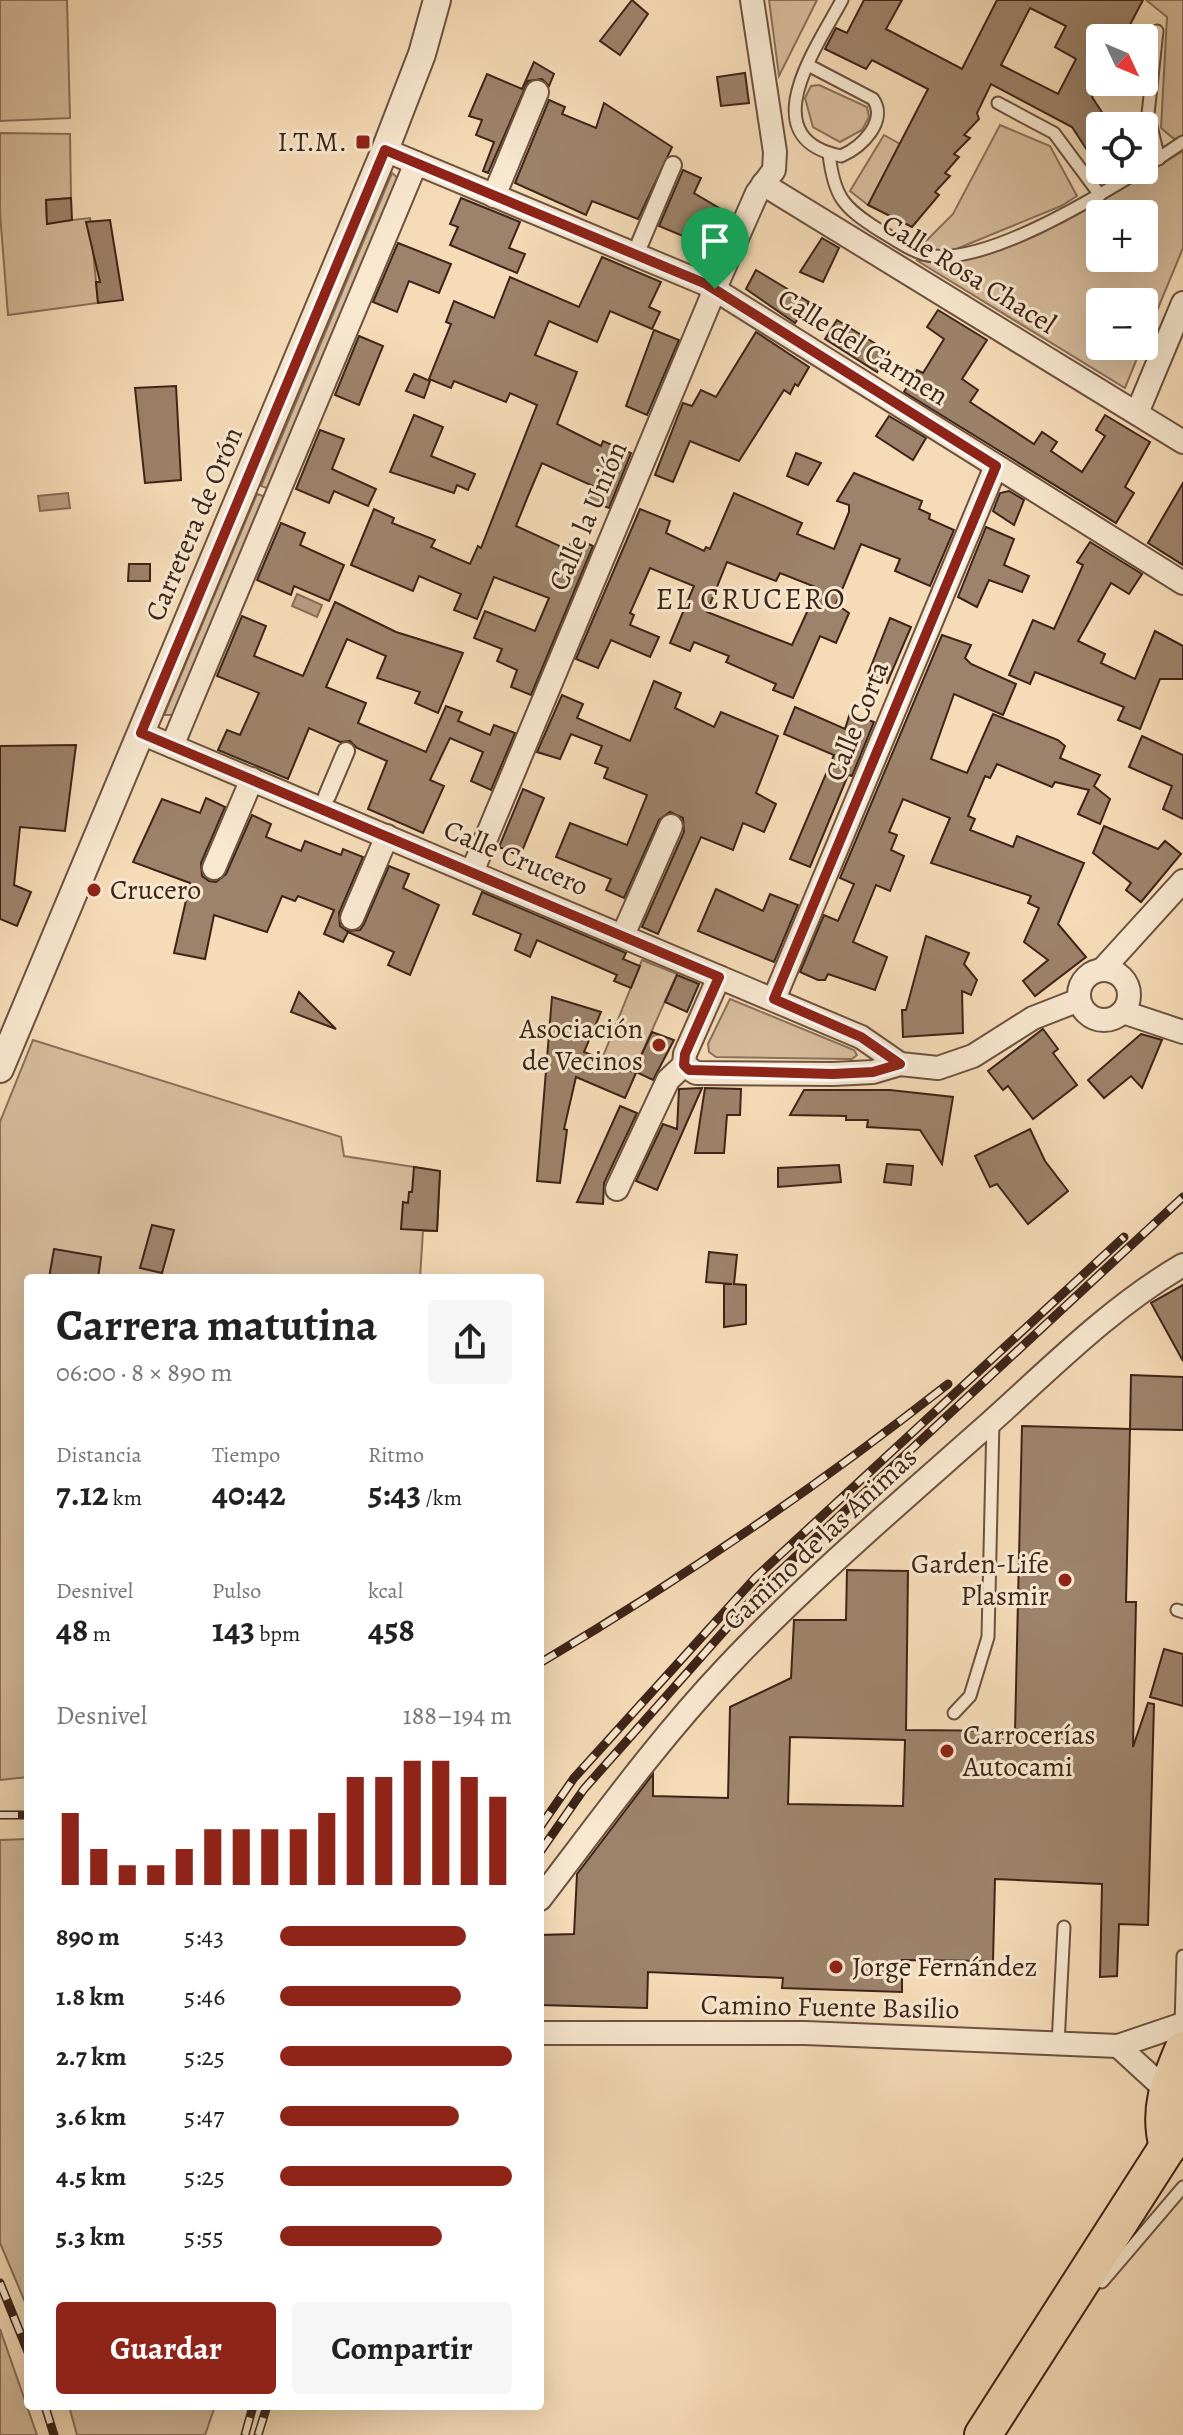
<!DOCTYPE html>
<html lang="es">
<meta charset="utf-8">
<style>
:root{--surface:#fff;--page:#f6f6f6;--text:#222;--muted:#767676;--accent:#8f2418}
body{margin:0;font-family:Alegreya,serif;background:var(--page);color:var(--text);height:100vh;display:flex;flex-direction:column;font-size:30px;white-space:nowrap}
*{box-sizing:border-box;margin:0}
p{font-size:26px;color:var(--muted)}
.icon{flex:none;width:44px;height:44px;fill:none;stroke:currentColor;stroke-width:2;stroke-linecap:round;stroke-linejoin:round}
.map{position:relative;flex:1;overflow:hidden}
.side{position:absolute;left:24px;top:1274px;width:520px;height:1136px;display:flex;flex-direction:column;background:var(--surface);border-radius:8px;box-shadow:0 8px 32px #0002}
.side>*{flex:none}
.needle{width:52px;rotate:134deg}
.tools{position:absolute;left:1086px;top:24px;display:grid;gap:16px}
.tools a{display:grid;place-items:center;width:72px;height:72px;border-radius:8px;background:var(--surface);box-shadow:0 8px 32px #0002;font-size:40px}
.pin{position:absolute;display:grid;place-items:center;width:68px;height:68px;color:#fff;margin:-82px -34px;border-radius:50% 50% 50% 0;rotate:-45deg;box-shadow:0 0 8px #0007}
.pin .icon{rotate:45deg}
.round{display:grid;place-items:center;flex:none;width:84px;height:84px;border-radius:8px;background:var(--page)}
.head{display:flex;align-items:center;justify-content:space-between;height:136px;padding:0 32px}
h1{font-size:44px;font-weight:600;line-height:60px}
.metrics{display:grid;grid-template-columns:repeat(3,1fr);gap:12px;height:136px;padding:8px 32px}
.metrics div{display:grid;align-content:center}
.metrics b{font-size:34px;font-weight:600}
.metrics small{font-size:22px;font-weight:400}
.metrics p{font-size:22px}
.chart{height:224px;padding:16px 32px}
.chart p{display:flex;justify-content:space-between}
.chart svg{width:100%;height:144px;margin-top:8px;stroke:var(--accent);stroke-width:6}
.primary-button{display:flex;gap:16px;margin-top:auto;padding:16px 32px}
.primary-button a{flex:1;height:92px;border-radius:8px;background:var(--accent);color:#fff;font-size:32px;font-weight:600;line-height:92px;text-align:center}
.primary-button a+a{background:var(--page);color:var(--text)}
ul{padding:0 32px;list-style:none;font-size:26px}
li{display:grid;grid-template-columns:128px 96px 1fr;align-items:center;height:60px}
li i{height:20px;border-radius:10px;background:var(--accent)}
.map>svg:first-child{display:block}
</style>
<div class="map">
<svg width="1183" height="2435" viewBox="0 0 1183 2435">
<rect width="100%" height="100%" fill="#f5dbb7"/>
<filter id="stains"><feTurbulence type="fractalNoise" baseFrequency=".0025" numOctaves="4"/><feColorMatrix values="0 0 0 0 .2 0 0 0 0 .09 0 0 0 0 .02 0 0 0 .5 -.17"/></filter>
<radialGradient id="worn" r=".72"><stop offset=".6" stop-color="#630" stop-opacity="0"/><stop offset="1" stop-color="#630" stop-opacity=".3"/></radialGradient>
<g fill="#d6bc9c" stroke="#8a705a" stroke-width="2" fill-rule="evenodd">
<path d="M0 0H67L70 118 0 121Z"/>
<path d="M769 0H817L779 76Z"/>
<path d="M1146 0H1183V136L1174 139 1161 128 1167 17Z"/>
<path d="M819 85 867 107 869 117 862 130 840 142 813 127 805 98 811 86Z"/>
<path d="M1000 125 1050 146 1077 196 1061 206 954 250 936 251 922 245 953 214Z"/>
<path d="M0 133 70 134 71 198 46 200 47 223 90 218 98 303 8 315 0 213Z"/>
<path d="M884 135 900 144 868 205 850 191Z"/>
<path d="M1183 151V248L1144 342V302H1100V346H1142L1125 388 916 260C1004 272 1110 194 1183 151ZM1100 214H1144V258H1100Z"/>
<path d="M392 173 399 179 270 489 261 486Z"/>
<path d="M257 494 266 497 175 715H164Z"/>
<path d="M642 960 677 974 634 1071 602 1059Z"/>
<path d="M730 999 854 1050 857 1055 852 1059 716 1057 709 1052 708 1044Z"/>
<path d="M33 1040 341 1137 344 1156 440 1171 437 1231H423L420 1278H28V1777L0 1780V1122Z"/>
<path d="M28 1839V2309L0 2243V1840Z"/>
<path d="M0 2329 37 2435H0Z"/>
<path d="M69 2406H215L205 2435H77Z"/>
</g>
<g fill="#b79d81" stroke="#876d57" stroke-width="2">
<path d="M68 493 70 508 40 511 38 496Z"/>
<path d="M297 594 322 605 317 617 292 606Z"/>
</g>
<g fill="#9d836b" stroke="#3e2418" stroke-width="2" fill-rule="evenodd">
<path d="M632 0 648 14 620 55 600 41Z"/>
<path d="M864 0H902L886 29 962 69 997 0H1143L1123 38H1100V82L1092 97 1111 126H1100V170L1072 127 991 84 977 113 979 119 964 135 970 138 954 154 959 157 945 173 950 176 935 192 939 195 912 227 868 205 928 89 872 60 866 69 825 49 836 28 847 33ZM1030 8 1066 26 1055 47 1076 59 1058 94 1001 65Z"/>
<path d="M534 62 554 74 549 86 542 79 528 81 488 173 483 171 494 142 476 135 482 120 469 116 487 74 522 89Z"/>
<path d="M745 73 749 103 721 106 717 77Z"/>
<path d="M549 100 565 107 562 114 596 128 604 103 672 147 638 219 592 201 586 215 515 183Z"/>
<path d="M683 170 701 178 694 193 724 211 712 241 693 233 690 239 659 226Z"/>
<path d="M71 198 72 220 47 224 46 200Z"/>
<path d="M461 198 520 222 509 248 525 254 517 273 450 245 458 227 450 224Z"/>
<path d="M110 220 123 300 98 303 96 282H100L86 222Z"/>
<path d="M822 238 839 248 823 282 800 272Z"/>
<path d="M398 243 451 264 439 293 409 281 397 312 373 302Z"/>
<path d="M602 257 661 282 649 307 660 312 652 329 610 311 597 342 549 321 535 355 577 372 557 424 601 446 603 441 631 453 609 508 588 500 593 486 542 463 528 496 516 526 568 550 573 537 593 546 531 695 511 687 517 670 497 661 502 649 474 638 485 611 535 631 549 598 494 577 477 619 454 610 461 594 419 576 413 591 351 565 374 509 394 518 392 523 435 540 431 547 470 564 478 546 481 548 537 405 510 393 506 402 454 381 451 388 429 379 451 324 446 322 454 301 494 318 510 277 579 307Z"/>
<path d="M756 270 809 302 795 323 746 289Z"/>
<path d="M938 310 987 340 962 379 978 390 970 402 1034 444 1042 432 1057 442 1051 451 1082 472 1105 436 1096 430 1105 415 1150 442 1125 487 1134 493 1116 523 904 392 917 370 923 373 944 339 927 327Z"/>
<path d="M837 320 889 352 877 372 825 339Z"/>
<path d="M654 330 679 340 647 415 626 406Z"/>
<path d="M756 332 809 367 798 386 795 384 790 394 784 390 739 461 690 441 673 482 655 475 683 403 692 406 701 390 716 397Z"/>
<path d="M359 336 383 346 359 405 335 395Z"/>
<path d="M414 374 430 381 424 398 406 391Z"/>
<path d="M176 386 181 480 145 483 135 388Z"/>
<path d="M414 415 443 427 431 456 475 474 468 490 457 485 454 493 390 472Z"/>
<path d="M889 416 926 438 913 460 876 436Z"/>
<path d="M320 430 344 439 332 469 376 489 368 506 334 491 329 503 296 489Z"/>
<path d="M796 453 821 463 808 485 787 476Z"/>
<path d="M854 473 922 501 919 509 930 514 929 519 954 530 930 586 895 571 900 559 861 544 836 604 849 613 836 643 820 636 793 698 773 690 776 684 726 662 729 656 694 642 690 651 670 643 694 586 650 568 630 613 634 615 630 625 659 637 650 657 611 640 598 668 576 659 640 509 670 521 666 533 704 551 706 547 710 549 734 493 802 523 797 534 834 549 849 512V505L837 501ZM727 562 776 581 780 573 818 588 792 645 707 612Z"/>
<path d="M1183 483V565L1148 543Z"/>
<path d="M1009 491 1024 500 1014 525 993 511 1000 493Z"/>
<path d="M281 523 305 533 300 545 344 565 329 601 294 586 291 595 257 580Z"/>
<path d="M986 527 1014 539 1004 565 1029 576 1022 592 989 580 977 607 958 597Z"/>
<path d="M1090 542 1142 574 1129 594 1111 583 1078 641 1105 654 1101 663 1135 679 1155 631 1183 646V679H1160L1140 729 1118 720 1124 707 1035 672 1030 684 1009 675 1033 620 1054 629 1083 565 1077 562Z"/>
<path d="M129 564H150V581H128Z"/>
<path d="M335 602 396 632 463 653 438 713 415 703 420 692 377 678 386 656 347 639 326 687 366 703 358 723 426 752 446 706 462 712 458 721 490 735 494 725 515 733 491 790 471 781 483 752 450 738 430 780 444 786 423 833 368 809 387 761 357 748 350 741 340 742 309 728 288 779 218 750 227 730 240 735 259 693 217 676 242 616 266 626 254 656 303 676Z"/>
<path d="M890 618 911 627 887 683 868 674Z"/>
<path d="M942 635 971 645 965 658 971 664 1016 684 1003 715 954 694 931 759 967 773 993 714 1058 740 1065 746 1060 758 1100 775 1094 786 1110 799 1100 824 1078 814 1089 790 1055 782 1052 787 997 764 990 778 985 776 968 816 975 819 970 830 1013 847 1017 836 1084 863 1058 924 1086 957 1035 996 1023 981 1048 960 1024 942 1039 908 1028 903 1031 896 931 863 950 818 903 799 889 832 897 835 891 850 904 856 890 891 876 885 853 942 887 957 875 990 828 974 825 980H818L800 972 824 915 838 921 854 884 840 878Z"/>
<path d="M654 681 681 693 675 708 714 727 721 712 778 736 756 793 776 804 764 832 743 823 733 850 701 837 658 934 642 927 684 832 683 818 670 812 659 820 624 898 606 890 611 879 556 857 570 823 627 845 647 795 604 778 608 768 595 763 602 746 571 734 560 759 537 752 562 695 583 704 577 718 630 741Z"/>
<path d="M795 707 845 729 850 713 874 722 852 776 848 775 810 867 790 859 834 755 784 734Z"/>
<path d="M1142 736 1183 755V819L1163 809 1172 786 1129 767Z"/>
<path d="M76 745 65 831 20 827 14 885 31 892 17 926 0 919V746Z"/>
<path d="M523 789 544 798 520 856 499 847Z"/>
<path d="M206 798 225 807 201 863 202 876 209 881 216 882 226 874 252 815 271 824 266 837 301 851 305 841 341 855 343 849 363 857 339 913 340 926 347 931 360 930 364 924 389 866 409 874 403 888 439 905 410 975 388 965 394 952 348 932 343 942 324 934 334 910 298 896 295 901 282 896 267 932 214 915 205 959 174 953 190 883 133 862 162 799 200 813Z"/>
<path d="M1104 826 1158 849 1165 841 1181 854 1141 902 1126 890 1131 883 1093 853Z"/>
<path d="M716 889 763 911 770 894 798 905 774 962 698 931Z"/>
<path d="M482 892 626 953 623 959 640 966 631 988 614 981 617 975 537 940 530 957 515 950 521 934 473 914Z"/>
<path d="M926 936 969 953 964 964 977 980 971 995 962 991 963 1033 903 1037 902 1010H906Z"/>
<path d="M677 975 699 984 687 1012 665 1002Z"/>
<path d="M299 992 336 1029 291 1012Z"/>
<path d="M552 997 601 1012 584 1052 636 1073 625 1098 576 1077 564 1129 567 1130 560 1183 537 1181Z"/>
<path d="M1043 1029 1058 1049 1053 1053 1077 1085 1033 1119 1008 1086 1003 1090 988 1071Z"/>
<path d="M652 1032 674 1040 653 1080 634 1071Z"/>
<path d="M1141 1034 1162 1040 1142 1088 1131 1076 1104 1098 1088 1080Z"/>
<path d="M702 1088 657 1190 636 1181 663 1124 677 1129 679 1089Z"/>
<path d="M705 1088 741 1089 740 1115H727L724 1153H695Z"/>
<path d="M804 1090H890L953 1097 942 1164 920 1130 867 1127 868 1120H846V1116L790 1115Z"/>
<path d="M620 1106 637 1113 604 1183 603 1204 577 1202Z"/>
<path d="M1030 1129 1045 1161 1068 1191 1028 1224 997 1184 990 1187 975 1156Z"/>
<path d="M887 1164 913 1166 911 1185 884 1182Z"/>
<path d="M839 1165 841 1182 778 1187V1168Z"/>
<path d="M414 1167 440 1171 437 1231 401 1229 403 1202 408 1203 409 1192H412Z"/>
<path d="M152 1225 174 1230 162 1273 140 1268Z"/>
<path d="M54 1249 101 1257 98 1278H49Z"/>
<path d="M709 1252 737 1255 734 1284 746 1285V1324L724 1327V1284H732L706 1282Z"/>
<path d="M1183 1285V1361L1151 1303Z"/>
<path d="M1131 1375 1183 1377V1430L1130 1429Z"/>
<path d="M1022 1426 1130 1429 1126 1602H1136L1133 1747 1148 1703 1154 1704 1148 1925 1119 1924 1117 1976 1100 1977 1102 1884 995 1879 993 1961 902 1960V1992L782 1988 783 1978 648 1972 647 2008 540 2005V1935L574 1934 577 1874 653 1774V1796L728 1798 730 1707 791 1678 794 1620H846L847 1570 908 1571 906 1730 1015 1731ZM790 1737 905 1740 903 1806 788 1804Z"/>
<path d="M1164 1649 1183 1654V1706L1150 1697Z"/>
</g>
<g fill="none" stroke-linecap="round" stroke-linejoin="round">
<defs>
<g id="service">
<path d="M1157 31 1148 114 1159 159"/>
<path d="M808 65 873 99C888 121 862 147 841 156 751 138 817 47 842 0"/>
<path d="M998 103 1054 133 1100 195"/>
<path d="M829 154C834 197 843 207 879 230 896 240 914 254 934 256 990 262 1093 199 1141 170"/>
<path d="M1144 168 1183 142"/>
<path d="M1177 1610 1183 1612"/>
<path d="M954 1713 970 1696 988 1637 993 1421"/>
<path d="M1181 2025 1183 1956"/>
<path d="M1058 2044 1064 1927"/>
<path d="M1102 2282 1183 2187"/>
</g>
<g id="pedestrian">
<path d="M640 243 673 165"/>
<path d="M327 796 346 751"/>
</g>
<g id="minor">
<path d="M385 150 706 284 1183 583"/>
<path d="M763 184 1183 442"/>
<path d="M494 196 537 92"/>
<path d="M1137 413 1183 303"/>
<path d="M141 733 861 1037 900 1064"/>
<path d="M172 746 416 163"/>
<path d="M214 868 252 779"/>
<path d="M472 872 720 277 757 193 774 170 775 152 752 0"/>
<path d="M352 918 387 836"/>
<path d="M623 935 671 826"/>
<circle cx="1104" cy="995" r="25"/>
<path d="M1102 970 1183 881"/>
<path d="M719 977 685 1054 684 1065 696 1073 833 1074 873 1072 900 1064 938 1068 973 1056 1033 1018 1079 1000"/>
<path d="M774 999 996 466"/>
<path d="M1123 1012 1183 1032"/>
<path d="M617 1189 668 1080 684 1065"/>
<path d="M540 1899C600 1821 658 1740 726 1668 806 1583 895 1507 983 1429 1046 1373 1109 1308 1183 1265"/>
<path d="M540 2033H805L1118 2046 1183 2024"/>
<path d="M1118 2046 1166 2090"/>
</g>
<path id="tertiary" d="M0 1069 385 150 422 54 437 0"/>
<g id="trunk">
<path d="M1168 2147C1158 2111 1169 2083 1183 2050"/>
<path d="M983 2435 1183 2123"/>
</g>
</defs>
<use href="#service" stroke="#6c5240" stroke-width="15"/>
<use href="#pedestrian" stroke="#6c5240" stroke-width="20"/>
<use href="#minor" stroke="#6c5240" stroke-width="26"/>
<use href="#tertiary" stroke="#6c5240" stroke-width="30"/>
<use href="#trunk" stroke="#3e2418" stroke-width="40"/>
<use href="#service" stroke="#f8e8d0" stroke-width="11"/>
<use href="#pedestrian" stroke="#f8e8d0" stroke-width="16"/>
<use href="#minor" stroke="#f8e8d0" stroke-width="22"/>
<use href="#tertiary" stroke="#f8e8d0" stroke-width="26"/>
<use href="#trunk" stroke="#f5dbb7" stroke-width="36"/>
<defs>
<g id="rail">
<path d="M540 1663C682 1579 818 1486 948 1384"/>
<path d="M0 1815H28"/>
<path d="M540 1827 574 1778 756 1577 1124 1237"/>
<path d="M540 1852 584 1789 764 1586 1183 1197"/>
<path d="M0 2283 28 2352"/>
<path d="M45 2406 54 2435"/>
<path d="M245 2435 253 2406"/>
<path d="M258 2435 267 2406"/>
</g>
</defs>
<use href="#rail" stroke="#3e2418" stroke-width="9"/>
<use href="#rail" stroke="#f8e8d0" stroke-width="6" stroke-dasharray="18" stroke-linecap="butt"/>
</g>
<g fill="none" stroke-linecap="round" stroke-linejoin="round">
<defs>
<path id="route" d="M385 150 706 284 996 466 774 999 861 1037 900 1064 873 1072 833 1074 689 1070 684 1065 685 1054 719 977 141 733Z"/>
</defs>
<use href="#route" stroke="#fff" stroke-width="16"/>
<use href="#route" stroke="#8f2418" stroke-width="10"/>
</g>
<g fill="#8f2418" stroke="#f8e8d0" stroke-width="3">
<rect x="355" y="134" width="16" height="16" rx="4"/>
<circle cx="94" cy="890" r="8"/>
<circle cx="659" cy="1045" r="8"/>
<circle cx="1065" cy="1580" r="8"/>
<circle cx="947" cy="1751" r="8"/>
<circle cx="836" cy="1967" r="8"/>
</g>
<g text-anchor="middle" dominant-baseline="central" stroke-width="6" stroke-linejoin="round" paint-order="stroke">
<g font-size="28" fill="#3e2418" stroke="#f8e8d0" text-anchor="end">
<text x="347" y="142">I.T.M.</text>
<text x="110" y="890" text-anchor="start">Crucero</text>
<text x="643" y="1029">Asociación<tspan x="643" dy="32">de Vecinos</tspan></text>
<text x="1049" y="1564">Garden-Life<tspan x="1049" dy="32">Plasmir</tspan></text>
<text x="963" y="1735" text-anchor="start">Carrocerías<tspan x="963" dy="32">Autocami</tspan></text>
<text x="852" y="1967" text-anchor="start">Jorge Fernández</text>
</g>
<g font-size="28" fill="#3e2418" stroke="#f8e8d0">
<text transform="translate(969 274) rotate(32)">Calle Rosa Chacel</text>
<text transform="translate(863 347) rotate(32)">Calle del Carmen</text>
<text transform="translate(588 516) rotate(-67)">Calle la Unión</text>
<text transform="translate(194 524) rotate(-67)">Carretera de Orón</text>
<text transform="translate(857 721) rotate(-68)">Calle Corta</text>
<text transform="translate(516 858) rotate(23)">Calle Crucero</text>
<text transform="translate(820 1539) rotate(-43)">Camino de las Ánimas</text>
<text transform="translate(830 2007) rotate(1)">Camino Fuente Basilio</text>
</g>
<g font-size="30" letter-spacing="2" fill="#3e2418" stroke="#f8e8d0">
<text x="751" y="599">EL CRUCERO</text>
</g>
</g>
<rect width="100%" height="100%" filter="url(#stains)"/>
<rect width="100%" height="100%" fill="url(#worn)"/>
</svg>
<div class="tools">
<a><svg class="needle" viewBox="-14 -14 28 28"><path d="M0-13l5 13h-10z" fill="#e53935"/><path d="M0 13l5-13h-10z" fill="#767676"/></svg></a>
<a><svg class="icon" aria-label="locate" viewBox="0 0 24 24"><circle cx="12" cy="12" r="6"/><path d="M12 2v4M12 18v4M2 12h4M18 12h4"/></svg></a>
<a>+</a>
<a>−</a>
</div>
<div class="pin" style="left:715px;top:289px;background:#1e9e55"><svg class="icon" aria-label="arrive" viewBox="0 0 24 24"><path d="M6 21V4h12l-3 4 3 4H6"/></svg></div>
<section class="side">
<div class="head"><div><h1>Carrera matutina</h1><p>06:00 · 8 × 890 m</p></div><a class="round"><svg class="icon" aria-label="share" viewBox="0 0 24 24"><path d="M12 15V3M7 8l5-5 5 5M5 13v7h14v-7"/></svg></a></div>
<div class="metrics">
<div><p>Distancia</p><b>7.12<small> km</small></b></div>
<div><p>Tiempo</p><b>40:42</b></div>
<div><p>Ritmo</p><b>5:43<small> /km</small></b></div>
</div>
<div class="metrics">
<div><p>Desnivel</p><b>48<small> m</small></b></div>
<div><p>Pulso</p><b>143<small> bpm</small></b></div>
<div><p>kcal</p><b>458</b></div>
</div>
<div class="chart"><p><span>Desnivel</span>188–194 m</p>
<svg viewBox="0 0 160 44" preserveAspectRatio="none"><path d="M5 44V22M15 44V33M25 44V38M35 44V38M45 44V33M55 44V27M65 44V27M75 44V27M85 44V27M95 44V22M105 44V11M115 44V11M125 44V6M135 44V6M145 44V11M155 44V17"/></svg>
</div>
<ul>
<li><b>890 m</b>5:43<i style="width:80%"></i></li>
<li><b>1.8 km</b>5:46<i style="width:78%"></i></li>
<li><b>2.7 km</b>5:25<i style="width:100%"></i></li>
<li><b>3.6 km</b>5:47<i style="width:77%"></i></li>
<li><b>4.5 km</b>5:25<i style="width:100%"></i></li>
<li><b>5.3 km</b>5:55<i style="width:70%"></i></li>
</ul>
<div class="primary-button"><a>Guardar</a><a>Compartir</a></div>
</section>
</div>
